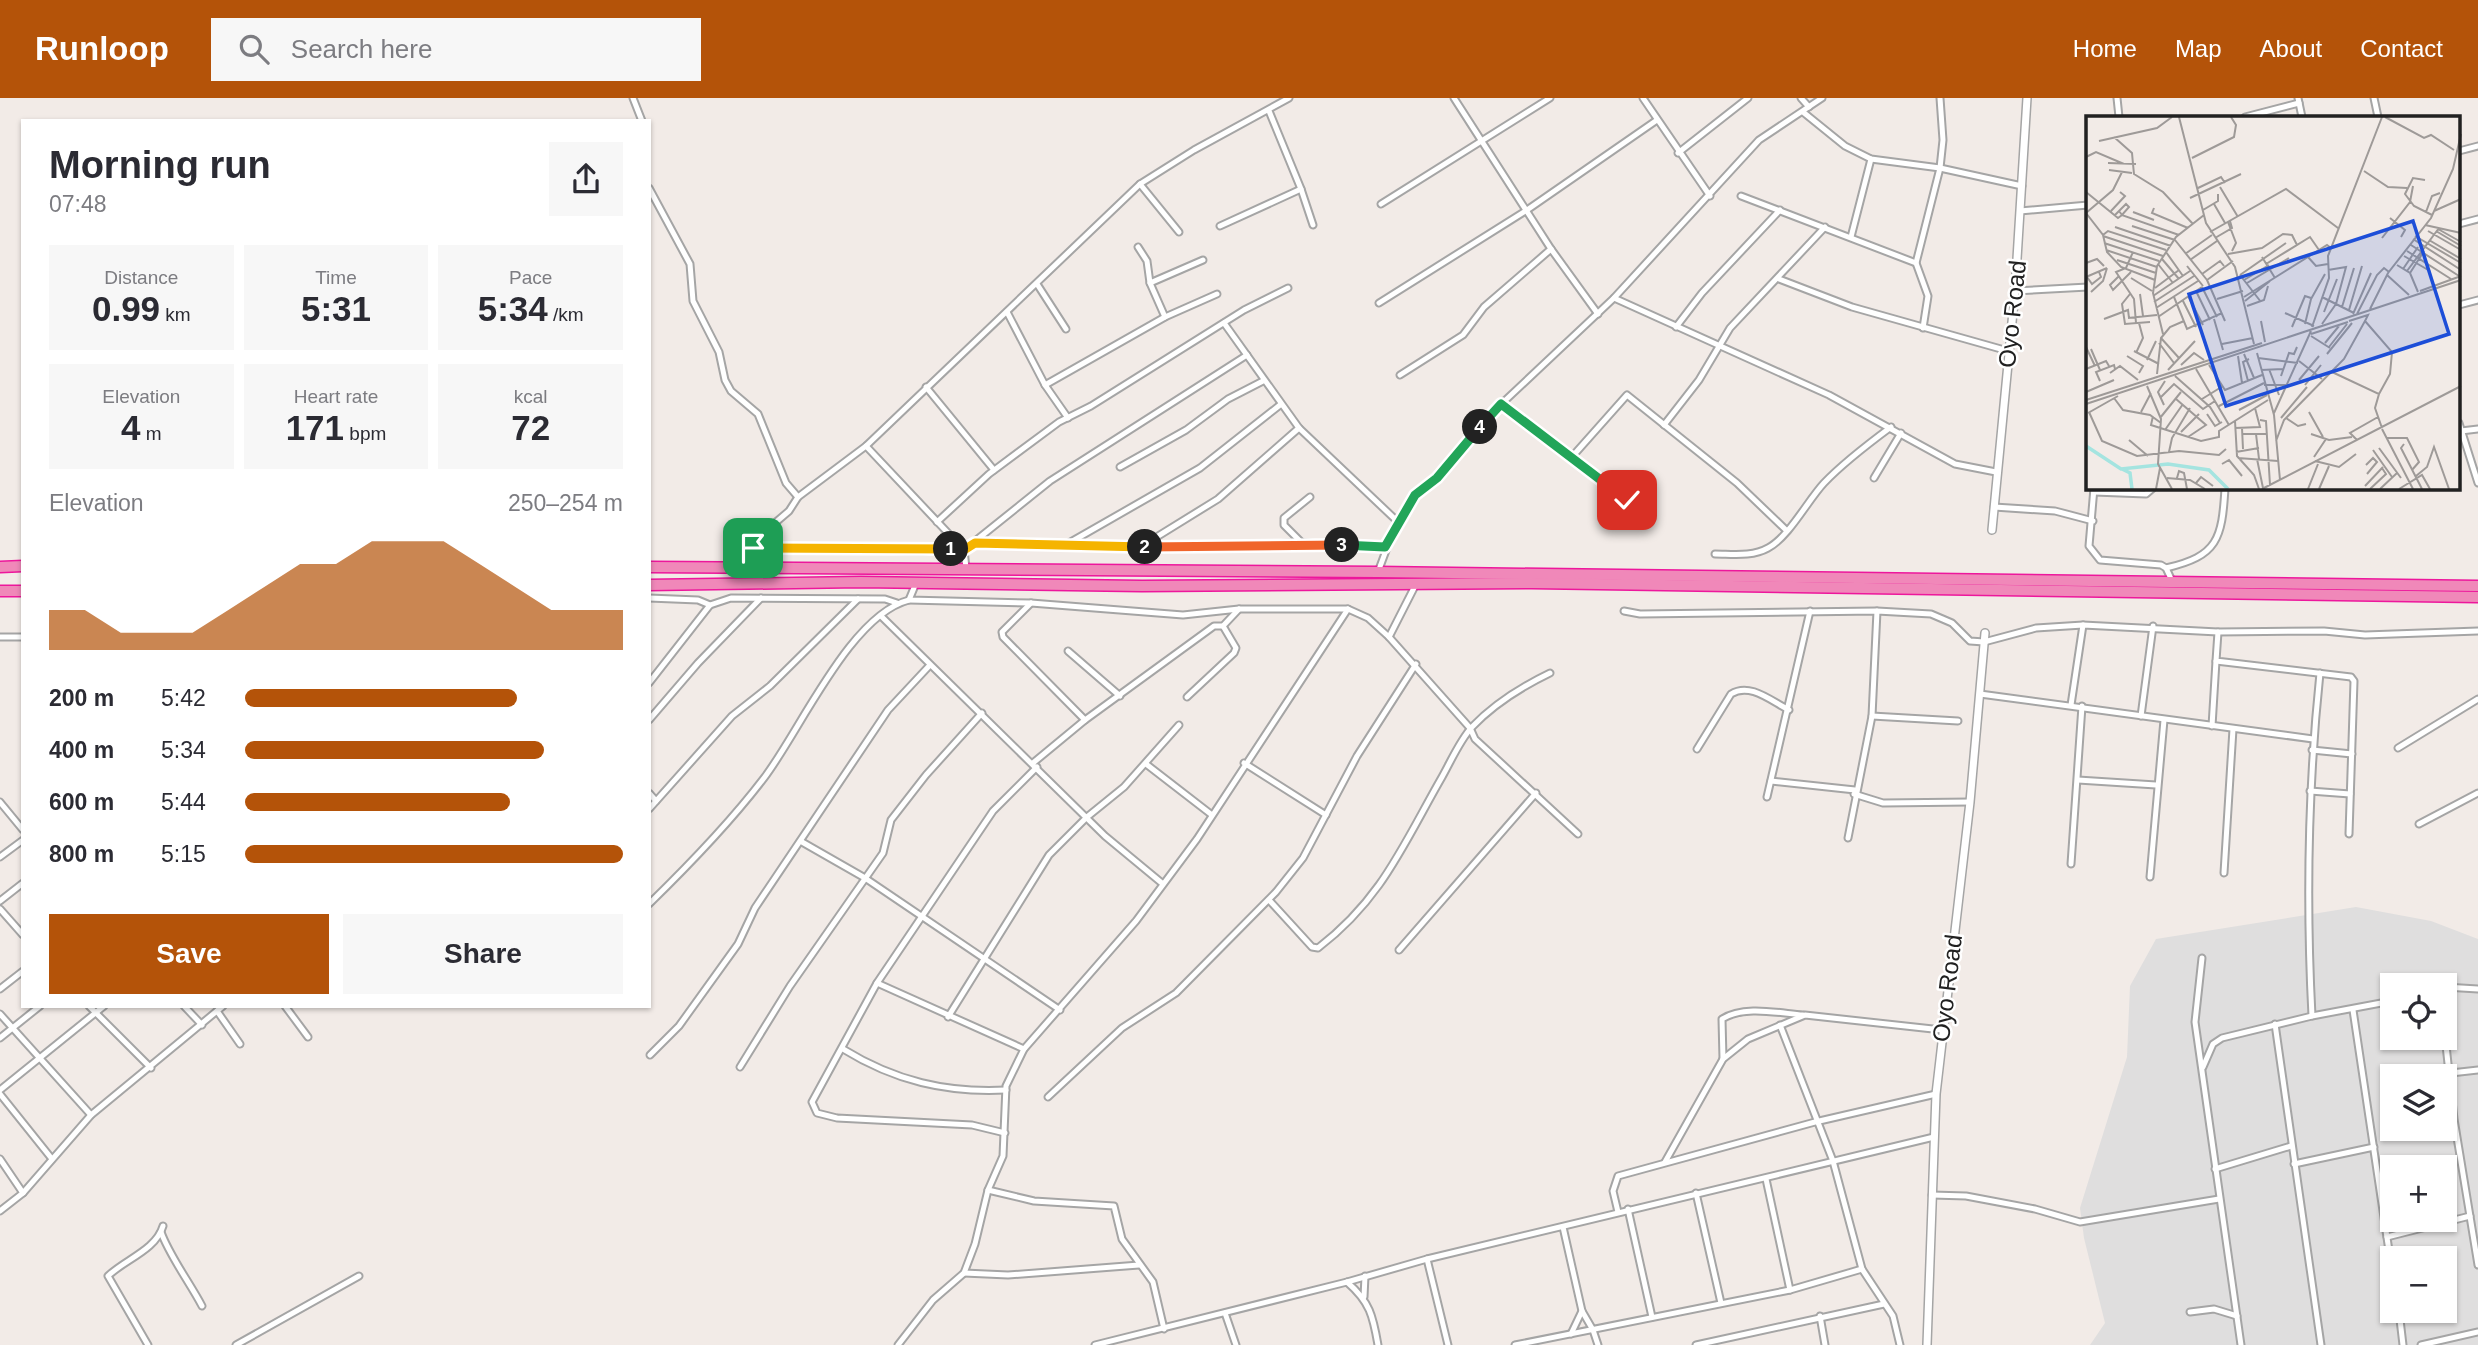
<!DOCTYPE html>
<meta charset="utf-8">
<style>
:root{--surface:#fff;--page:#f7f7f7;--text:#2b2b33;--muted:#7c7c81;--accent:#b45309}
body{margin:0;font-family:Helvetica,sans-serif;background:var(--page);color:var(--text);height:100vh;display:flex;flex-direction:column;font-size:26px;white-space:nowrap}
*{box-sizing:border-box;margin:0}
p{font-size:23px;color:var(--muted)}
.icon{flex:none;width:38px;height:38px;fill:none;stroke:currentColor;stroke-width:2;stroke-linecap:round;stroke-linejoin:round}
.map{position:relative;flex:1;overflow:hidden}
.side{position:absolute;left:21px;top:21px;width:630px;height:889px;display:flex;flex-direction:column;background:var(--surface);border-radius:0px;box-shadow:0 2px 5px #0004}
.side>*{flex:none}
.tools{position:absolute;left:2380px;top:875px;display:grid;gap:14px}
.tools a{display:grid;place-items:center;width:77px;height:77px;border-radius:0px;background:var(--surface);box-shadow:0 2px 5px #0004;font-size:35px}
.pin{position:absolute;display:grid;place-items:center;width:60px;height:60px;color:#fff;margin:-30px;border-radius:14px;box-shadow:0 4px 10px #0006}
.km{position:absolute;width:35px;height:35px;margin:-18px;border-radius:50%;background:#222;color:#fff;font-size:19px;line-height:35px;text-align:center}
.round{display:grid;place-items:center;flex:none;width:74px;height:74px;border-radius:0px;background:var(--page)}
.headline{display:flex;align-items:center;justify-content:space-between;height:119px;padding:0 28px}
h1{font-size:38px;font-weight:700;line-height:52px}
.metrics{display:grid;grid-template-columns:repeat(3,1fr);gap:10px;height:119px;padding:7px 28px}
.metrics div{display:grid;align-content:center;border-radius:0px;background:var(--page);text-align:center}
.metrics b{font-size:35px;font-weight:700}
.metrics small{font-size:19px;font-weight:400}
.metrics p{font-size:19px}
.chart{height:196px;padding:14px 28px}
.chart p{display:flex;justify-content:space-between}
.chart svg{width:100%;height:126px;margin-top:7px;fill:var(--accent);opacity:.7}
.action{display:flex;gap:14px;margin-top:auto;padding:14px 28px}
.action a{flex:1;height:80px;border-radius:0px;background:var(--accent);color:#fff;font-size:28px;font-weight:700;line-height:80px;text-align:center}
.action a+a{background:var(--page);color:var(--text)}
ul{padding:0 28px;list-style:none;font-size:23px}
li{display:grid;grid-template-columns:112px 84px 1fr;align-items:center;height:52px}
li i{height:18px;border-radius:9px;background:var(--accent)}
header{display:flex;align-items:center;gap:42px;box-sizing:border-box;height:98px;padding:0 35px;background:var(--accent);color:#fff}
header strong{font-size:33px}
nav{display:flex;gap:38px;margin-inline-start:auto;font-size:24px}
.search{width:490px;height:63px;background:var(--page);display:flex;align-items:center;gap:18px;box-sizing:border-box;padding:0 24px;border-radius:0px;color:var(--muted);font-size:26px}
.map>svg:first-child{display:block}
</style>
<header>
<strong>Runloop</strong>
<div class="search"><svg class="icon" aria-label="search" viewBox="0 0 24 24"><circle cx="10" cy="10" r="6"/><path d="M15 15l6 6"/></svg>Search here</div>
<nav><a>Home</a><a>Map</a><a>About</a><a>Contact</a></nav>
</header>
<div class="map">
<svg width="2478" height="1247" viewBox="0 0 2478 1247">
<rect width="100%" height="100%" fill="#f2ebe7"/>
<path fill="#dfdede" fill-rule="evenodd" d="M2356 809 2431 823 2478 841V1247H2090L2105 1225 2084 1140 2080 1110 2127 959 2130 888 2156 841ZM2392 887H2445V940H2392ZM2392 978H2445V1031H2392ZM2392 1069H2445V1122H2392ZM2392 1160H2445V1213H2392Z"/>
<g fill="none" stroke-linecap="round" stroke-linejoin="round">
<defs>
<g id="minor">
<path d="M633 0 642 23"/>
<path d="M1454 0 1551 151 1598 216"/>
<path d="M1643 0 1710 98"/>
<path d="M1801 0 1809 9"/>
<path d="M2117 0 2119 19"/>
<path d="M2298 0 2302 19"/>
<path d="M2374 0 2378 19"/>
<path d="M1269 13 1301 91 1313 127"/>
<path d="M1803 14 1845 48 1871 61 1940 70 2022 88"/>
<path d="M2245 19 2299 5"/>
<path d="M2459 53 2478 48"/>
<path d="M1678 55 1748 0"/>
<path d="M1140 86 1179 134"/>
<path d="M649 90 690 166 693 203 719 254 725 282 731 293 758 316 786 385 798 399"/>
<path d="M1741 98 1916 165"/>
<path d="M1381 106 1550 0"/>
<path d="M2020 113 2088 107"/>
<path d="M2459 126 2478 121"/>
<path d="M1220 128 1301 91"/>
<path d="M1851 139 1871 61"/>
<path d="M1138 149 1147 163 1150 185 1165 219"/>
<path d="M1779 181 1852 209 2008 253"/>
<path d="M1150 185 1203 162"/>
<path d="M1037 186 1066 231"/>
<path d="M2015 193 2088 189"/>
<path d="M1614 200 1829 297 1955 366 1996 374"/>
<path d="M1379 205 1527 112 1657 22"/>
<path d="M2459 207 2478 202"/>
<path d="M1007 214 1045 287 1068 320"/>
<path d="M1224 225 1299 330 1397 423"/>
<path d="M1676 229 1702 195 1780 112"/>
<path d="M1923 230 1928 198 1916 165 1940 70 1943 42 1940 0"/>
<path d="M1400 277 1463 237 1484 209 1551 151"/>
<path d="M1045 287 1165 219 1217 196"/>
<path d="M926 289 994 372"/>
<path d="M1501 306 1627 403"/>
<path d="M2459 325 2478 385"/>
<path d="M1664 327 1699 282 1730 230 1825 129"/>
<path d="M2461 333 2478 331"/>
<path d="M866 348 964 452 966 470"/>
<path d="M1571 360 1627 297 1737 385 1786 432"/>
<path d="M1120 369 1186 332 1228 301 1263 283"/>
<path d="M1874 380 1901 335"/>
<path d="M2094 390 2089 448 2100 462 2161 467 2166 470 2173 485"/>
<path d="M2094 394 2146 396 2153 390"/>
<path d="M1994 409 2055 413 2093 423"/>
<path d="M937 424 989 376 1059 324 1091 308 1244 212 1288 190"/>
<path d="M975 445 1141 449 1302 445 1385 449"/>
<path d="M1069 445 1200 370 1280 307"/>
<path d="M1302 445 1284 427V420L1310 399"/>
<path d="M1142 448 1218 401 1299 330"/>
<path d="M963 450 923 453 753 450 762 436 789 413 798 399 866 348 1140 86 1194 52 1289 0"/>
<path d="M964 452 1050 383 1247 257"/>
<path d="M1715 456C1732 456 1752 459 1768 450 1789 439 1808 402 1824 385 1844 364 1868 346 1891 329"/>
<path d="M2166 470C2218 458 2222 441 2225 390"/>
<path d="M1378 474 1397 423 1415 397 1437 380 1495 312 1614 200 1759 42 1822 0"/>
<path d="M916 485 909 502 1031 505 1183 517 1239 511H1348L1368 520 1389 539 1470 630 1475 641 1578 736"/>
<path d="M649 500 698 502 710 507"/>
<path d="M1031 505 1002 534 1003 539 1085 622"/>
<path d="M1624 513 1640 516 1877 513 1931 516 1952 525 1970 543 1984 544 2036 530 2083 527 2218 534 2324 533 2365 537 2478 533"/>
<path d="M881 518 1105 738 1163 786"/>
<path d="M2218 534 2216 563 2351 579 2354 583 2349 736"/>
<path d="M0 539H23"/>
<path d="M1389 539 1416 486"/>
<path d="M1068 553 1120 598"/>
<path d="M649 585 710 507 731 500 885 501 897 505"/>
<path d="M1980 596 2313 641"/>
<path d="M1187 599 1234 555 1236 550 1223 528"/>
<path d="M2071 607 2083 527"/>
<path d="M1872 618 1958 623"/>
<path d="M2141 618 2153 528"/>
<path d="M649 622 698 565 761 500"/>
<path d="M2212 628 2216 563"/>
<path d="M2398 650 2478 601"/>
<path d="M1697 651 1731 596C1750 584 1771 603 1789 612"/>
<path d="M2312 652 2352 656"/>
<path d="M1033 665 1085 622 1214 528H1223L1239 511"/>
<path d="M1244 665 1326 717"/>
<path d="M1146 666 1212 717"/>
<path d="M2078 682 2156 687"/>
<path d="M1771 683 1855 692"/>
<path d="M2310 693 2350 696"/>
<path d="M649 695 656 703"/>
<path d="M1854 696 1883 705 1970 704"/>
<path d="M1767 699 1810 513"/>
<path d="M0 704 23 732"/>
<path d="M649 711 732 618 770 588 858 501"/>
<path d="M2419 726 2478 695"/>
<path d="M1848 740 1872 618 1877 513"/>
<path d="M802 744 865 780 1060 912"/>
<path d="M0 759 23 742"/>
<path d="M2071 766 2082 608"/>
<path d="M2224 775 2233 631"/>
<path d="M2150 779 2164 622"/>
<path d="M1269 802 1312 849 1318 850C1382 801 1403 747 1442 679 1451 663 1460 642 1472 629 1495 605 1521 589 1550 575"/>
<path d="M0 803 23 785"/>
<path d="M649 806C690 766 729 726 764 680 800 633 850 517 909 502"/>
<path d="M0 811 23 837"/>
<path d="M1399 852 1536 695"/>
<path d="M2202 860 2195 924 2241 1247"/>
<path d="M877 885 1024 951"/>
<path d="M2445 889 2478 891"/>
<path d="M0 891 23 873"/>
<path d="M89 908 151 970"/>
<path d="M184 908 202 927"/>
<path d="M285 908 308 939"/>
<path d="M2353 912 2392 1173"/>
<path d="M217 913 240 946"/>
<path d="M0 916 91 1017"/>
<path d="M2312 918C2306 803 2308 689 2320 575"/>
<path d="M948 919 1049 757 1087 719 1124 689 1179 627"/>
<path d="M2275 926 2321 1247"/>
<path d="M1780 927 1833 1063 1862 1171 1893 1218 1900 1247"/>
<path d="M2445 938 2454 1021 2478 1167"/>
<path d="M0 940 40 908"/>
<path d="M843 951C895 983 946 995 1006 992"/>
<path d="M650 957 679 928 738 846 755 810 888 612 930 567"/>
<path d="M1723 961 1722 921C1744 907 1778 915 1803 917"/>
<path d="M740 969 790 888 883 755 891 722 926 677 982 615"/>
<path d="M2203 969 2213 946 2222 940 2312 918 2392 903"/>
<path d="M2451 975 2478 972"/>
<path d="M0 992 104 908"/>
<path d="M0 996 52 1061"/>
<path d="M1048 999 1122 930 1176 895 1276 794 1303 760 1357 658 1416 566"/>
<path d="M1005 1035 972 1027 837 1020 817 1015 812 1004 877 885 993 713 1037 669"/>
<path d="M0 1061 23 1095"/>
<path d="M1665 1064 1723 961 1748 941 1805 917 1942 932"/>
<path d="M2294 1066 2374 1049"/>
<path d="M2215 1071 2291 1048"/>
<path d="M1766 1081 1790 1192"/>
<path d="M988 1092 1034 1103 1114 1108 1122 1141 1153 1184 1164 1231"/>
<path d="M1696 1095 1721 1205"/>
<path d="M1932 1097 1966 1098 2035 1111 2080 1124 2219 1101"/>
<path d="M1628 1111 1652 1219"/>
<path d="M0 1113 23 1095 91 1017 223 908"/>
<path d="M1618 1114 1613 1093 1618 1078 1815 1024 1936 996"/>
<path d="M1563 1129 1582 1213 1593 1232 1598 1247"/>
<path d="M161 1134C169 1157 190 1185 202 1208"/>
<path d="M2387 1139 2470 1118"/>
<path d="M1427 1161 1448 1247"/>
<path d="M964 1175 1008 1177 1139 1167"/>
<path d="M1347 1184C1370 1204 1373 1218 1378 1247"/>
<path d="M1364 1199 1365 1178"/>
<path d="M2399 1213 2403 1247"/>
<path d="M2190 1214 2214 1211 2237 1218"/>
<path d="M1225 1215 1236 1247"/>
<path d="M1820 1218 1825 1247"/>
<path d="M1571 1236 1582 1213"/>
<path d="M148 1247 108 1178C124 1162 156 1152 163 1128"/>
<path d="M236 1247 359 1178"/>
<path d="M898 1247 933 1202 964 1175 975 1146 988 1092 1003 1058 1006 988 1024 951 1136 823 1197 741 1348 511"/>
<path d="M1095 1247 1347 1184 1427 1161 1934 1039"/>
<path d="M1515 1247 1790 1192 1862 1171"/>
<path d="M1696 1247 1884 1206"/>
<path d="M2421 1247 2478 1234"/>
</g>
<g id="tertiary">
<path d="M1992 432 2015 193 2027 0"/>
<path d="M1927 1247 1936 996 1970 704 1985 535"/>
</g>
<g id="motorway">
<path d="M0 469 23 468"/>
<path d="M649 469 1378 474 2478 488"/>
<path d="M649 487 861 484 1142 488 1532 485 2478 499"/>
<path d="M0 493H23"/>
</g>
</defs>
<use href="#minor" stroke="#a5a5a5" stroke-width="9"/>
<use href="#tertiary" stroke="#a5a5a5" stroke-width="10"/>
<use href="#motorway" stroke="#ed179c" stroke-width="13"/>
<use href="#minor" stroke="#fff" stroke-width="5"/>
<use href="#tertiary" stroke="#fff" stroke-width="7"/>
<use href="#motorway" stroke="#f088b9" stroke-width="10"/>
</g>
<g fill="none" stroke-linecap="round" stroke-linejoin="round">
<defs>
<path id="split-1" d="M753 450 951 451"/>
<path id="split-2" d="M951 451 964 452 975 445 1145 449"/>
<path id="split-3" d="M1145 449 1342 447"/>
<path id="split-4" d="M1342 447 1385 449 1415 397 1437 380 1480 329"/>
<path id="split-5" d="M1480 329 1501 306 1627 402"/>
</defs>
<use href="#split-1" stroke="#fff" stroke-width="14"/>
<use href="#split-2" stroke="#fff" stroke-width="14"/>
<use href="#split-3" stroke="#fff" stroke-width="14"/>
<use href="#split-4" stroke="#fff" stroke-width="14"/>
<use href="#split-5" stroke="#fff" stroke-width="14"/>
<use href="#split-1" stroke="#f5b400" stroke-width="9"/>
<use href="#split-2" stroke="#f5b400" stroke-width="9"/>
<use href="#split-3" stroke="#f0652b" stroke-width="9"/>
<use href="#split-4" stroke="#22a559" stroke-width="9"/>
<use href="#split-5" stroke="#22a559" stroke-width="9"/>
</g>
<g text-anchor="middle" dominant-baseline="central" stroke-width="5" stroke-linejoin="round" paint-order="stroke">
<g font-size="24" fill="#212121" stroke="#fff">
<text transform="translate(2012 216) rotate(-84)">Oyo Road</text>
<text transform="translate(1947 890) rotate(-83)">Oyo Road</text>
</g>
</g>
<g transform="translate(2086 18)">
<rect width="374" height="374" fill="#f2ebe7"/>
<path fill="none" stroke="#a4e4e0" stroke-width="3.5" d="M0 330 35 353 82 348 123 354 142 373M36 353 44 357 46 373"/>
<path fill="none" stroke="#9e9a98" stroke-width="2" d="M93 1 120 107 149 151 168 228M299 1 338 22 345 19 368 34M28 21 46 37 47 48M13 25 71 12 86 1M0 41 10 36 38 48M106 42 148 21 150 9 145 1M22 47 50 48M47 48 48 58 77 76 107 108M23 54 46 57M278 55 302 71 321 72M339 64 327 62 319 78 328 90 346 99M134 71 152 101M112 72 135 61 139 67M0 76 32 102 36 99 93 119M104 82 155 58M128 88 139 107M68 92 66 97 102 112M117 94 132 85V78M25 95 39 80 34 76M348 95 375 83M47 96 68 104M340 96 346 80 354 77M0 97 17 119 21 136 35 151 69 164M0 97 27 74 36 56M29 99 40 88 43 91 36 99 33 95M304 102 319 114 315 121M142 106 150 127 146 135M339 109 375 117M46 110 89 124M29 111 85 130M352 113 375 126M342 115 375 134M350 115 375 130M124 116 200 73 252 112M17 119 22 115 80 134M17 120 77 140M329 120 375 147M129 122 146 112 144 105M296 122 324 86 327 70M327 123 375 154M89 124 121 164M343 124 375 143M18 127 73 145M325 129 373 160M20 134 71 151M321 135 365 163M47 136 40 152 30 156 48 183 50 207M80 136 97 160M99 138 126 119M142 138 176 132 197 118 206 119 211 129M318 140 344 155M176 141 189 162M222 141 230 150 242 148M76 143 93 163M31 144 70 157M104 144 131 125M0 147 11 143 18 150M72 148 87 167M180 148 224 121 233 134M311 149 324 157 332 176M101 150 117 170M317 153 332 131M242 154 260 151 250 188M321 155 353 112M324 157 338 135M116 158 134 145 138 150M154 159 200 127M154 159 175 186M301 159 323 179M33 160 24 169 27 174 45 156M0 161 21 152M1 161 6 168 15 161 13 156M45 162 66 175M158 164 183 149M161 167 203 142M116 171 131 201M69 172 93 154M110 175 124 204M334 175 375 160M5 176 17 165 21 152M44 178 36 188 39 208 64 206M54 178 57 200M67 180 104 155M102 180 117 209M88 181 101 213 136 197M158 181 241 129 245 132M236 181 268 197M131 183 157 175M97 185 110 211M159 185 184 165M68 186 108 160M161 190 178 184 182 170M256 191 268 152M70 192 112 165M284 193 302 157 345 102 367 53 375 18M263 194 276 150M238 196 251 163M199 197 228 210M267 198 285 157M271 198 291 159 298 152 303 156M72 201 116 171M42 202 71 199M18 203 42 194 43 202M128 203 137 234M139 205 121 164 147 145M175 205 179 226M263 205 282 199 279 205 306 236 304 258 293 278M219 208 225 183 239 158M236 208 250 188M206 211 219 180 225 182M226 211 243 162 242 140 296 1M77 218 67 177 71 150 90 121 118 99M225 218 262 206M225 220 244 232M75 222 93 242M73 227 88 247M239 227 253 210M136 228 167 222M0 231 9 250M243 231 261 208M5 233 14 254M48 235 73 248M50 237 57 222 53 207M171 237 188 299 194 364M158 238 168 262M241 238 266 207M41 240 57 250 53 257M152 240 156 267M172 242 212 247M61 244 70 225M213 245 236 263M95 249 108 237 118 244M123 249 139 274 176 259M0 253 20 245 23 250M110 253 143 309M183 253 193 279M82 254 109 225M175 254 197 253M246 256 293 278 289 292 296 312M24 257 34 250 52 264M71 258 75 222 84 211 98 205M89 260 124 291 134 307M195 260 203 237 208 238 211 231M213 264 233 240M14 265 10 256 28 249 29 253M162 265 157 246 163 243M178 269H200M219 269 235 249M61 270 75 303 72 348 86 373M0 276 28 264M28 282 37 294 64 299 75 307M74 282 88 268 117 293 129 285M90 283 120 309 102 321M116 283 137 270M0 284 176 227M0 288 375 164M78 289 72 276 79 265M133 290 178 267M153 294 181 279M3 296 16 325 51 340 93 335 133 339 140 333M55 296 65 277M223 296 237 321M2 297 32 280M188 297 225 215M121 298 129 310 136 306M67 300 65 309 115 325 133 321V315L182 284M74 302 95 276M195 302 221 271M200 302 212 310 220 308M174 304 180 305 184 369M149 305 151 340 168 359 173 373M149 312 174 311 169 292M156 312 157 333M296 313 327 373M79 314 97 288M95 316 113 298M156 318H181M170 318 173 343M225 318 243 324 266 321M301 322H321L333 346 326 354M43 324 62 340M271 324 264 317 292 301M190 325 198 304 258 243 279 205M318 328 315 332 336 373M293 332 315 362M287 334 306 361M83 336 86 322 104 292M150 336 173 332M228 341 240 323M152 342 192 345M171 343 177 372M229 345 253 351 270 338M136 348 143 344 156 360M280 349 287 342 291 346 281 358M330 360 341 351 348 331 363 373M81 362 104 364 119 373M91 362 93 355 98 357 101 373M110 367 115 361 127 370M279 370 297 351M70 373 74 352M176 373 375 270M222 373 232 348M233 373 243 350M284 373 300 358 296 352M294 373 311 357M313 373 336 359 344 373"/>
<path fill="#1d4ed8" fill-opacity="0.15" stroke="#1d4ed8" stroke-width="3.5" d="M327 105 363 218 140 290 103 178Z"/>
<rect width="374" height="374" fill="none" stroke="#212121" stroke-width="3.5"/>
</g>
</svg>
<div class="tools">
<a><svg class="icon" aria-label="locate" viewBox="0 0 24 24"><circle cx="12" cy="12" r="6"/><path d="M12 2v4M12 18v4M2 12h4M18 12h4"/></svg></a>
<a><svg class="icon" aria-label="layers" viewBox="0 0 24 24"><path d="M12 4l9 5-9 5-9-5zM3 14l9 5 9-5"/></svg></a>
<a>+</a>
<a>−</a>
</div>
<div class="pin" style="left:753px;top:450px;background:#1e9e55"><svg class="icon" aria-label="arrive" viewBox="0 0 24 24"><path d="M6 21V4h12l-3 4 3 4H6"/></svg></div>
<div class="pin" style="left:1627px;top:402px;background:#d93025"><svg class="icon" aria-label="check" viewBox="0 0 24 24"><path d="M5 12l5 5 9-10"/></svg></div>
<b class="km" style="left:951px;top:451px">1</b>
<b class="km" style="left:1145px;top:449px">2</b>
<b class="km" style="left:1342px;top:447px">3</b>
<b class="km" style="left:1480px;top:329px">4</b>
<section class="side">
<div class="headline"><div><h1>Morning run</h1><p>07:48</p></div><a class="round"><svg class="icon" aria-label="share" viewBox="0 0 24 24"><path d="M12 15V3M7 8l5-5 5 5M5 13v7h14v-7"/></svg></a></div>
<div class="metrics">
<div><p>Distance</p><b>0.99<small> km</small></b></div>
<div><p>Time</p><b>5:31</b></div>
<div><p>Pace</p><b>5:34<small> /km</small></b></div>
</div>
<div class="metrics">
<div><p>Elevation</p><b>4<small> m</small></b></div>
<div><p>Heart rate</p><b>171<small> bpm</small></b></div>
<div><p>kcal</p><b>72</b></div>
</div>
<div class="chart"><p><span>Elevation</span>250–254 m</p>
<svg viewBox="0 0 160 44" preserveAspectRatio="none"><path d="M0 44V30L10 30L20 38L30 38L40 38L50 30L60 22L70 14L80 14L90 6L100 6L110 6L120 14L130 22L140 30L150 30L160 30V44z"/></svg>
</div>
<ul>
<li><b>200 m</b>5:42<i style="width:72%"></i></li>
<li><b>400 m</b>5:34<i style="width:79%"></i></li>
<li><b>600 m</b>5:44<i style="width:70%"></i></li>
<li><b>800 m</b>5:15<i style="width:100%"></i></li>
</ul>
<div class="action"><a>Save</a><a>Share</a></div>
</section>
</div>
